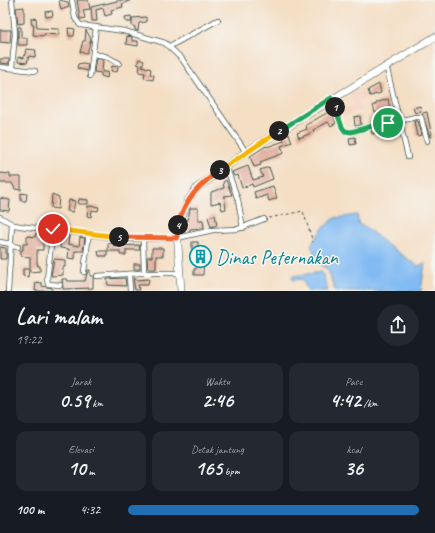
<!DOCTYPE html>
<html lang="id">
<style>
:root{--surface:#171b24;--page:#242831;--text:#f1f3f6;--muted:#9ea1a6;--accent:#1f6fb2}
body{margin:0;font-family:Caveat,sans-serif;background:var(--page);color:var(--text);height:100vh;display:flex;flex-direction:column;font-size:15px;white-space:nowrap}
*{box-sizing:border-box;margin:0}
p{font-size:13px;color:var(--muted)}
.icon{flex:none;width:22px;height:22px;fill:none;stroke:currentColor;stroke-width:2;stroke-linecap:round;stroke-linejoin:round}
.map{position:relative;height:291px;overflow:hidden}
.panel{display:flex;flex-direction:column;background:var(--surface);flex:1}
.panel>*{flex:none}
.pin{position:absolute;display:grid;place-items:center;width:34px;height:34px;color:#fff;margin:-17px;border:2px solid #fff;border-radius:50%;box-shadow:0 1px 4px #0007}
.km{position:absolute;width:20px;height:20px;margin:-10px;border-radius:50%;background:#222;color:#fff;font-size:11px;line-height:20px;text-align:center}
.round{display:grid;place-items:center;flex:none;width:42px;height:42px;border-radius:21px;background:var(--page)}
.overview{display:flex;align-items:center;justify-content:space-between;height:68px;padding:0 16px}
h1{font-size:22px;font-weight:800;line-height:30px}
.metrics{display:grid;grid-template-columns:repeat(3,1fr);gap:6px;height:68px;padding:4px 16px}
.metrics div{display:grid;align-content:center;border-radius:10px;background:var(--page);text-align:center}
.metrics b{font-size:20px;font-weight:800}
.metrics small{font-size:11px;font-weight:400}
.metrics p{font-size:11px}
ul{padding:0 16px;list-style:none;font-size:13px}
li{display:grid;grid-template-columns:64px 48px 1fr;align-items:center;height:30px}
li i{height:10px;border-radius:5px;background:var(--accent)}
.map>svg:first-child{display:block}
</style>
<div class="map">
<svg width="435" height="291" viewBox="0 0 435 291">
<rect width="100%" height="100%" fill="#f6f6f2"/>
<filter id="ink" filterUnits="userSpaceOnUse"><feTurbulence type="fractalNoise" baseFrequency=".025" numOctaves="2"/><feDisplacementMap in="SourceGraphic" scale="8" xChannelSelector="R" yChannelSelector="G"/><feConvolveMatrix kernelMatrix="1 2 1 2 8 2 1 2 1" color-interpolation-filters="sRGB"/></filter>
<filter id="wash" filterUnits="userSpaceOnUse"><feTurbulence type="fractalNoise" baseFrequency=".012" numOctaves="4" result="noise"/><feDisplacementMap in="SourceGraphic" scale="16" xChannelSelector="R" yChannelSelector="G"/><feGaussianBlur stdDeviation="0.9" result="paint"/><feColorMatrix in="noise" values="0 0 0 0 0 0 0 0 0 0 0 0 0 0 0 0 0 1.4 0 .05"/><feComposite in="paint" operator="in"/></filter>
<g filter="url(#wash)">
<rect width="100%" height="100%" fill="#f4dec4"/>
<g fill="#f5d2c3">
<path d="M366 90 368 97 358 100 356 93Z"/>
<path d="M355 91 361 111 341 117 339 110 354 105 350 93Z"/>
<path d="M221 175 224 187 218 189 217 185 207 193 204 190Z"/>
</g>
<g fill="#82bbf3" stroke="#507c94">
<path d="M357 215 359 225 366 227 386 244 418 266 425 263 421 291H335L328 270 319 264 311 245 323 228 335 218Z"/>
<path d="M322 272 328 291H307L303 279 293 280 292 276Z"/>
</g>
<g id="blocks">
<g fill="#e2af9e">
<path d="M59 0 68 2 69 7 61 10Z"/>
<path d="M77 0H88L90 9 83 10 85 18 80 19Z"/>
<path d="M122 0H131L122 4 123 7 111 10 112 14 105 16 103 8 96 10 97 21H92L91 7Z"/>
<path d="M24 7V23L18 24 16 8Z"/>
<path d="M52 11 53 16 46 17 45 12Z"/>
<path d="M131 16 132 22H126L125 17Z"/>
<path d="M146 17V22L139 23 138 31 135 30V27L132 26V18Z"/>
<path d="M36 18 37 28 59 29V35L44 34V36L33 35 34 24 32 25 31 19Z"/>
<path d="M18 27H21V38H27V45H18Z"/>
<path d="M68 28 75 29 74 36H69Z"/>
<path d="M0 30H11L10 43 0 42Z"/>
<path d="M86 30 91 39 87 53 80 52 83 41H85Z"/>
<path d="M127 36 132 37V41H138V46L126 44Z"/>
<path d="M26 49 36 50 35 57 29 56 27 63 18 62V57L24 58Z"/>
<path d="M96 58 103 60 102 72H108L107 78 101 76V73L94 72Z"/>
<path d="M0 59H9V64L0 63Z"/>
<path d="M139 59 144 61 142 66 151 69 150 74 154 75 153 80 144 78 145 73 139 72 140 65 137 64Z"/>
<path d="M83 63 88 64 87 71 77 68 78 64Z"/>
<path d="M112 66 118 67 117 72 111 71Z"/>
<path d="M379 84 381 93 370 96 368 90Z"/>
<path d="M388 99 390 109 393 108 395 117 390 119 387 116 379 118 377 112 375 113 373 105H376V103Z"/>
<path d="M420 106 421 111 415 113 413 108Z"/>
<path d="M332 110 336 123 331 126 328 122 313 130 314 132 299 138 297 133 307 129 306 125Z"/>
<path d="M427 112 432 137H430L422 113Z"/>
<path d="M360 116 361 125 355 126 354 117Z"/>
<path d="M414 121H418L422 135 417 136Z"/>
<path d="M385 127V131L372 134 371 130Z"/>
<path d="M289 134 292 142 281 146 284 153 260 162 261 165 254 167 250 156 266 146 267 147 284 141 283 136Z"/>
<path d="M355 137 356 144 350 145 349 138Z"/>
<path d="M248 166 253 180 263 177 260 170 269 167 273 179 253 187 252 184 242 188 238 175 234 176 232 172Z"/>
<path d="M0 173 10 174V177H21V190L15 189 12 183H0Z"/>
<path d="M226 180 232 195 224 196 226 209 222 210 220 202 211 204V192L224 188 223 182Z"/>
<path d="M273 186 277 198 269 201 267 195 256 199 254 192Z"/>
<path d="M21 193 27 194 26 201H21Z"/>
<path d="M52 194 59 197 58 209 51 208Z"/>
<path d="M0 198 10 200 9 211 0 210Z"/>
<path d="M79 199 88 200V204H78Z"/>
<path d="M69 200 75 201 73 212 67 211Z"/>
<path d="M88 206 99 207 98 211 92 210 91 217 87 216Z"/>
<path d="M190 208H198V220H203L204 228 190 229V231L184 232 183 227 186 220H188Z"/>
<path d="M215 215 217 225 211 227 208 217Z"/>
<path d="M41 232 49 233 48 242H43V250H37V263L38 266H40V271L30 272V257L21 256V250H23V244H27V236L35 237 36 233Z"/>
<path d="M62 235 69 236 68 244 79 246 80 237 85 238 83 251H75V259L68 258 69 249 60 248Z"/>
<rect x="192" y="242" width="6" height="8"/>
<path d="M108 243 114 244V246L139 245 140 250H126V255H120V251H108Z"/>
<path d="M0 247 6 248V259H0Z"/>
<path d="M152 248H163V256H156V269H148L147 257H152Z"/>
<path d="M98 251H107V256H99Z"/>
<path d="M204 251 203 275H194V269H196L198 264 197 252Z"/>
<path d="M54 259 65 260V267H63V275L51 276Z"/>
<rect x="134" y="264" width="6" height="5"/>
<path d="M23 269H29L28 277 23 276Z"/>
<path d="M88 270H90V276H93V288L63 289 62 279H67V281H85Z"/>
<path d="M125 278 126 286 108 285 107 279Z"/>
<path d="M133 278H135V280L149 279 148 285H138L139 290H135Z"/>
<path d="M36 282 42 283V286L52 288V291H35Z"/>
</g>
</g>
</g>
<g filter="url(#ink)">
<use href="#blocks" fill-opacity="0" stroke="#3f554a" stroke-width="1"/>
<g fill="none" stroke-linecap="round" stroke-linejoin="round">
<defs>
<g id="minor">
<path d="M72 0 75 18 80 25 124 31 165 43 182 59 246 152"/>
<path d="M170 46 218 20"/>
<path d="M93 54 105 56 119 63"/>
<path d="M386 65 408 157"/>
<path d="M0 67 35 71"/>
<path d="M12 67 15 34 12 0"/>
<path d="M90 76 96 27"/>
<path d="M331 98 342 127 345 131 351 132 387 122 391 134 402 131"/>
<path d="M400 121 415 117H421L427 141"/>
<path d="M226 166 238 200 243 228"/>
<path d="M0 217 14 225 27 227 128 239 177 238 213 230 238 229 264 219"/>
<path d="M53 229 47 279 48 284 60 285"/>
<path d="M143 239 144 273"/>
<path d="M0 242 11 244"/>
<path d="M11 246 18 247"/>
<path d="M84 272 89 233"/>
<path d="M129 275 130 291"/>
<path d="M97 276 141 273H180"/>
<path d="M8 291 12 224"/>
</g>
<path id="primary" d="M181 291 177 230 187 202 197 188 246 152 435 37"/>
</defs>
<use href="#minor" stroke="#3f554a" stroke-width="6"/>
<use href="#primary" stroke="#3f554a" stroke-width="8"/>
<path stroke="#3f554a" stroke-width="1" stroke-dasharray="3 3" stroke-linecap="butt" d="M269 218 303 211 313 242"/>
<use href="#minor" stroke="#fff" stroke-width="4.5"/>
<use href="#primary" stroke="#fff" stroke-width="7"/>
</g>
</g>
<g fill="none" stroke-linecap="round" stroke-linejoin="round" filter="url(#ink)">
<defs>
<path id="split-1" d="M335 107 342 127 345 131 351 132 387 122 388 123"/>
<path id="split-2" d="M279 131 331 98 335 107"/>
<path id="split-3" d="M220 170 279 131"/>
<path id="split-4" d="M178 225C185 199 198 186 220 170"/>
<path id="split-5" d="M119 237 177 238 178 225"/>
<path id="split-6" d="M53 229 119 237"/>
</defs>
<use href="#split-1" stroke="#fff" stroke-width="8"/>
<use href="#split-2" stroke="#fff" stroke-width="8"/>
<use href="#split-3" stroke="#fff" stroke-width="8"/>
<use href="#split-4" stroke="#fff" stroke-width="8"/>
<use href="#split-5" stroke="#fff" stroke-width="8"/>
<use href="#split-6" stroke="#fff" stroke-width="8"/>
<use href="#split-1" stroke="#22a559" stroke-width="5"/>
<use href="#split-2" stroke="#22a559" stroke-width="5"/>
<use href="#split-3" stroke="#f5b400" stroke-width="5"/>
<use href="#split-4" stroke="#f0652b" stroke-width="5"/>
<use href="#split-5" stroke="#f0652b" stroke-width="5"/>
<use href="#split-6" stroke="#f5b400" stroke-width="5"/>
</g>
<defs>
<symbol id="building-ring" viewBox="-11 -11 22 22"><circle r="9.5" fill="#f6f6f2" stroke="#0f9aa8" stroke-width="1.5"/><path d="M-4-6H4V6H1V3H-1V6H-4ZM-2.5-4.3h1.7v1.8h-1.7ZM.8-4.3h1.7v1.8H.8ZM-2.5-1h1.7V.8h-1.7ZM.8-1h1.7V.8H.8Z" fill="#0f9aa8"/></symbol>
</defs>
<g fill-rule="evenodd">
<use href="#building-ring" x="188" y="244" width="25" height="25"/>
</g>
<g text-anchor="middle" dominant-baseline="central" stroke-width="3" stroke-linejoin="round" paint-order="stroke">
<g font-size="20" fill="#0d838f" stroke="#f6f6f2" text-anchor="start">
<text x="216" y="257">Dinas Peternakan</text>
</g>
</g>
</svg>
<div class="pin" style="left:388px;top:123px;background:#1e9e55"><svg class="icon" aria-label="arrive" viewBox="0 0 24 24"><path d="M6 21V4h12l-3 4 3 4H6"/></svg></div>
<div class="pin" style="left:53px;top:229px;background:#d93025"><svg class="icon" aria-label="check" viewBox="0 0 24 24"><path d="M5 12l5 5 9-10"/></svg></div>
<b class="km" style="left:335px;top:107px">1</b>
<b class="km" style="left:279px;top:131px">2</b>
<b class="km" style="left:220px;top:170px">3</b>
<b class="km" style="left:178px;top:225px">4</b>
<b class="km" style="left:119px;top:237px">5</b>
</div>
<section class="panel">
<div class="overview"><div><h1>Lari malam</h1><p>19:22</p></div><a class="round"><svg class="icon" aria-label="share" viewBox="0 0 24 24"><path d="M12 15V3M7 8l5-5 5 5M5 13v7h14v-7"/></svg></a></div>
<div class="metrics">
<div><p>Jarak</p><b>0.59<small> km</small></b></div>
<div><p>Waktu</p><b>2:46</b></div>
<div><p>Pace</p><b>4:42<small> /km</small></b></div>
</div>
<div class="metrics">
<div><p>Elevasi</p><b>10<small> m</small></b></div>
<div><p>Detak jantung</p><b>165<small> bpm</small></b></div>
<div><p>kcal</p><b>36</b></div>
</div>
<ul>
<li><b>100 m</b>4:32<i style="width:100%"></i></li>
</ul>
</section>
